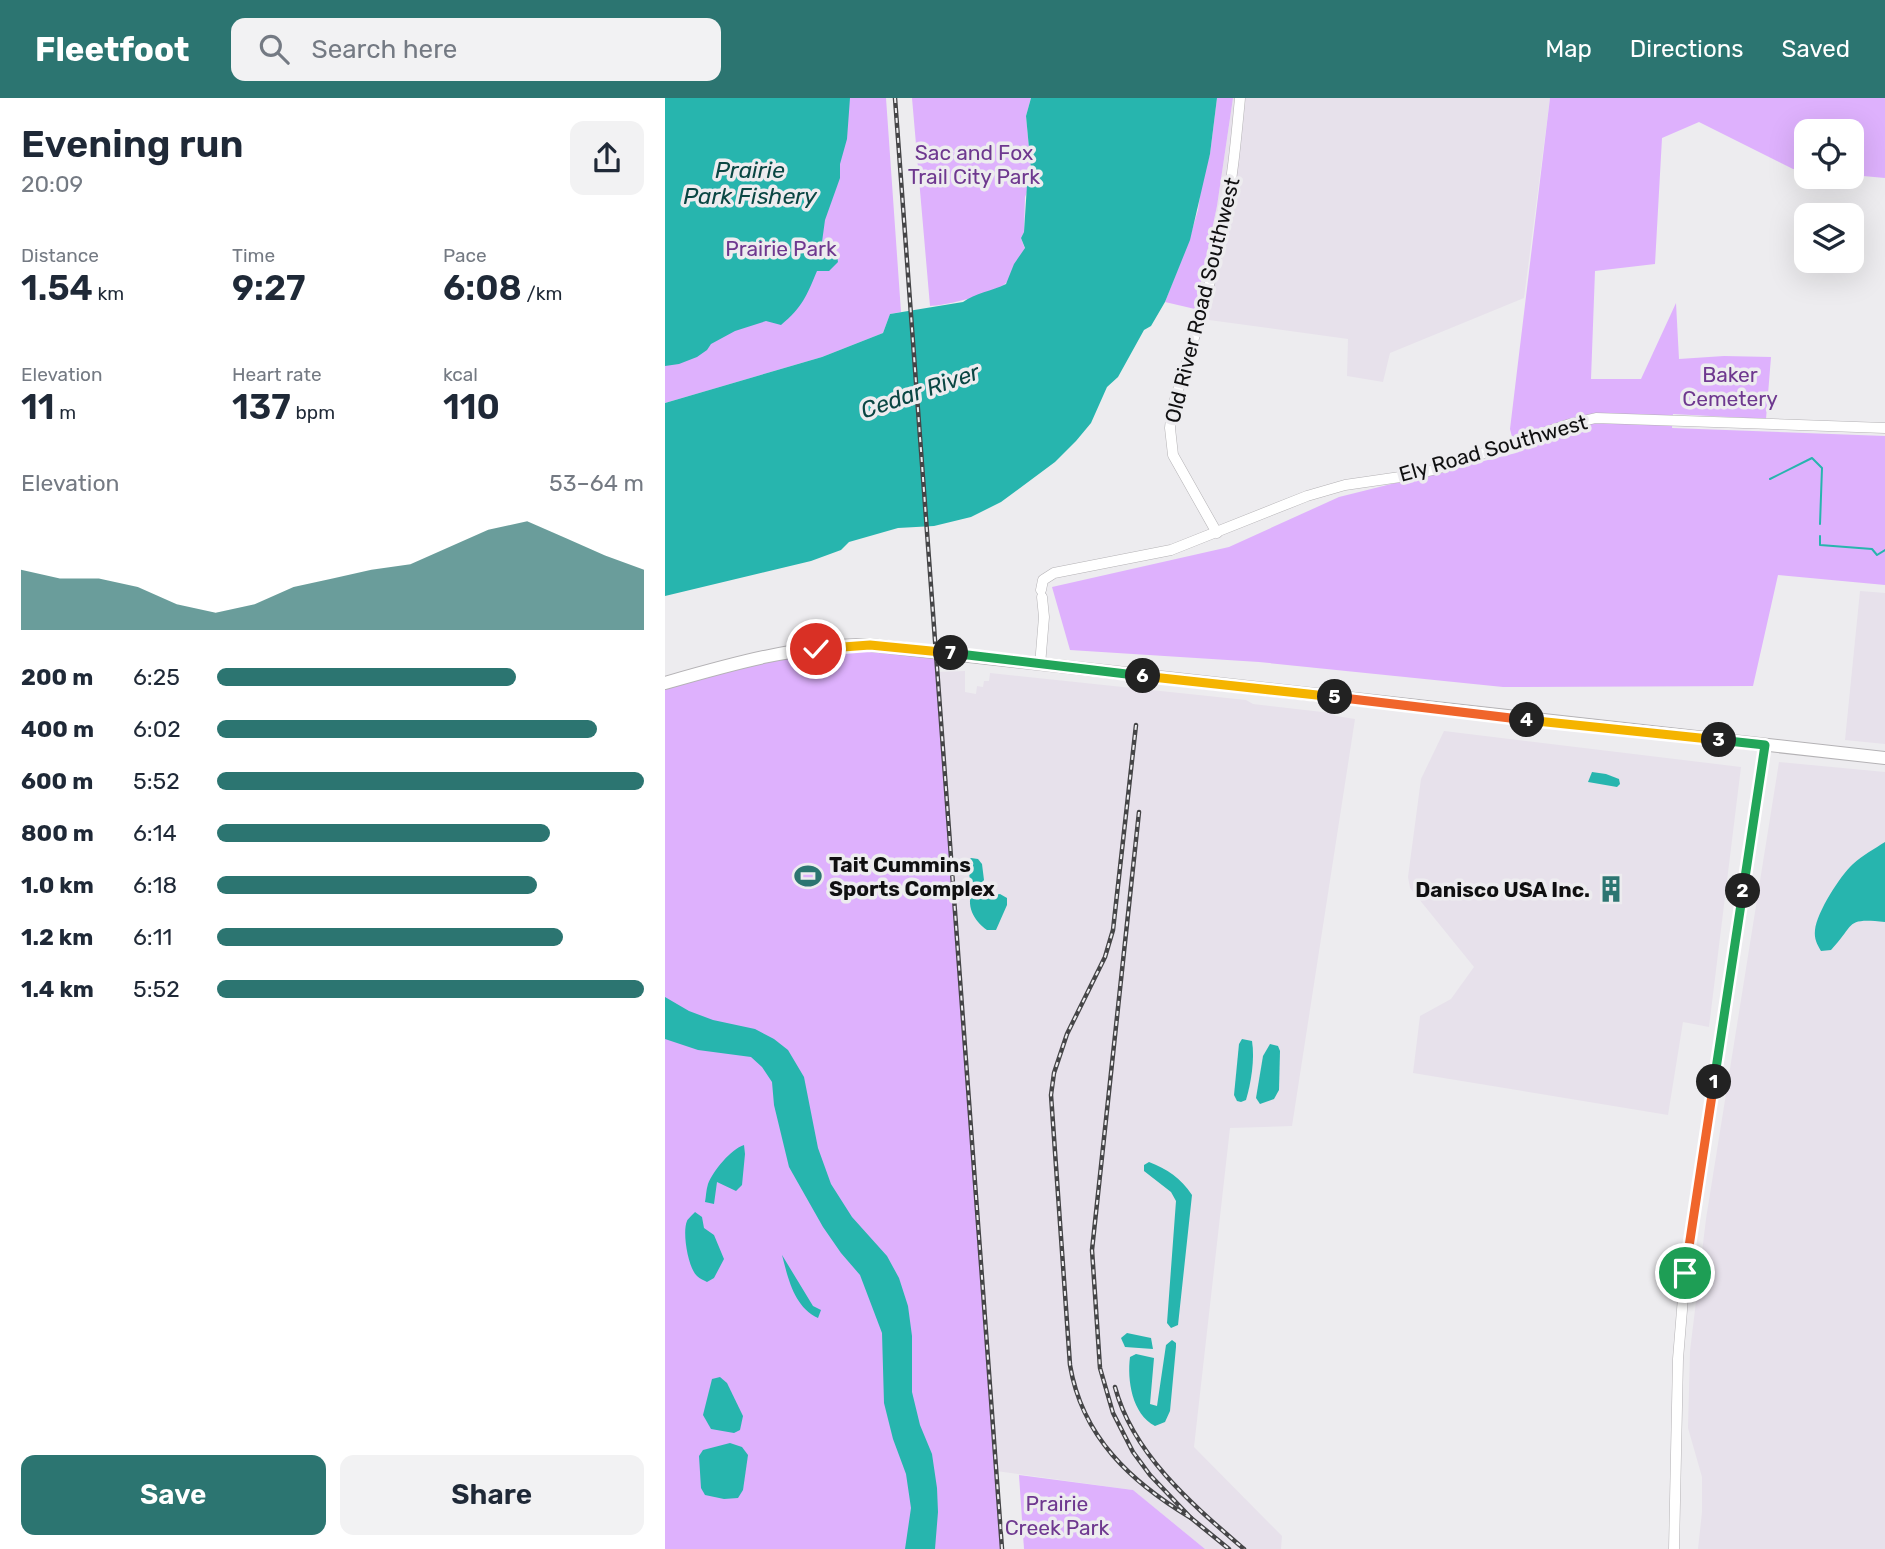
<!DOCTYPE html>
<meta charset="utf-8">
<style>
:root{--surface:#fff;--page:#f2f2f3;--text:#1f2937;--muted:#747a83;--accent:#2c7571}
body{margin:0;font-family:Rubik,sans-serif;background:var(--page);color:var(--text);height:100vh;display:flex;flex-direction:column;font-size:26px;white-space:nowrap}
*{box-sizing:border-box;margin:0}
p{font-size:23px;color:var(--muted)}
.icon{flex:none;width:38px;height:38px;fill:none;stroke:currentColor;stroke-width:2;stroke-linecap:round;stroke-linejoin:round}
.map{position:relative;flex:1;overflow:hidden}
.details{display:flex;flex-direction:column;background:var(--surface);width:665px}
.details>*{flex:none}
.tools{position:absolute;left:1129px;top:21px;display:grid;gap:14px}
.tools a{display:grid;place-items:center;width:70px;height:70px;border-radius:14px;background:var(--surface);box-shadow:0 7px 28px #0002;font-size:35px}
.pin{position:absolute;display:grid;place-items:center;width:60px;height:60px;color:#fff;margin:-30px;border:4px solid #fff;border-radius:50%;box-shadow:0 2px 7px #0007}
.km{position:absolute;width:35px;height:35px;margin:-18px;border-radius:50%;background:#222;color:#fff;font-size:19px;line-height:35px;text-align:center}
.round{display:grid;place-items:center;flex:none;width:74px;height:74px;border-radius:14px;background:var(--page)}
.head{display:flex;align-items:center;justify-content:space-between;height:119px;padding:0 21px}
h1{font-size:38px;font-weight:600;line-height:52px}
.stats{display:grid;grid-template-columns:repeat(3,1fr);gap:10px;height:119px;padding:7px 21px}
.stats div{display:grid;align-content:center}
.stats b{font-size:35px;font-weight:600}
.stats small{font-size:19px;font-weight:400}
.stats p{font-size:19px}
.chart{height:196px;padding:14px 21px}
.chart p{display:flex;justify-content:space-between}
.chart svg{width:100%;height:126px;margin-top:7px;fill:var(--accent);opacity:.7}
.action{display:flex;gap:14px;margin-top:auto;padding:14px 21px}
.action a{flex:1;height:80px;border-radius:14px;background:var(--accent);color:#fff;font-size:28px;font-weight:600;line-height:80px;text-align:center}
.action a+a{background:var(--page);color:var(--text)}
ul{padding:0 21px;list-style:none;font-size:23px}
li{display:grid;grid-template-columns:112px 84px 1fr;align-items:center;height:52px}
li i{height:18px;border-radius:9px;background:var(--accent)}
header{display:flex;align-items:center;gap:42px;box-sizing:border-box;height:98px;padding:0 35px;background:var(--accent);color:#fff}
header strong{font-size:33px}
nav{display:flex;gap:38px;margin-inline-start:auto;font-size:24px}
.search{width:490px;height:63px;background:var(--page);display:flex;align-items:center;gap:18px;box-sizing:border-box;padding:0 24px;border-radius:14px;color:var(--muted);font-size:26px}
main{display:flex;flex:1;min-height:0}
.map>svg:first-child{display:block}
</style>
<header>
<strong>Fleetfoot</strong>
<div class="search"><svg class="icon" aria-label="search" viewBox="0 0 24 24"><circle cx="10" cy="10" r="6"/><path d="M15 15l6 6"/></svg>Search here</div>
<nav><a>Map</a><a>Directions</a><a>Saved</a></nav>
</header>
<main>
<section class="details">
<div class="head"><div><h1>Evening run</h1><p>20:09</p></div><a class="round"><svg class="icon" aria-label="share" viewBox="0 0 24 24"><path d="M12 15V3M7 8l5-5 5 5M5 13v7h14v-7"/></svg></a></div>
<div class="stats">
<div><p>Distance</p><b>1.54<small> km</small></b></div>
<div><p>Time</p><b>9:27</b></div>
<div><p>Pace</p><b>6:08<small> /km</small></b></div>
</div>
<div class="stats">
<div><p>Elevation</p><b>11<small> m</small></b></div>
<div><p>Heart rate</p><b>137<small> bpm</small></b></div>
<div><p>kcal</p><b>110</b></div>
</div>
<div class="chart"><p><span>Elevation</span>53–64 m</p>
<svg viewBox="0 0 160 44" preserveAspectRatio="none"><path d="M0 44V23L10 26L20 26L30 29L40 35L50 38L60 35L70 29L80 26L90 23L100 21L110 15L120 9L130 6L140 12L150 18L160 23V44z"/></svg>
</div>
<ul>
<li><b>200 m</b>6:25<i style="width:70%"></i></li>
<li><b>400 m</b>6:02<i style="width:89%"></i></li>
<li><b>600 m</b>5:52<i style="width:100%"></i></li>
<li><b>800 m</b>6:14<i style="width:78%"></i></li>
<li><b>1.0 km</b>6:18<i style="width:75%"></i></li>
<li><b>1.2 km</b>6:11<i style="width:81%"></i></li>
<li><b>1.4 km</b>5:52<i style="width:100%"></i></li>
</ul>
<div class="action"><a>Save</a><a>Share</a></div>
</section>
<div class="map">
<svg width="1220" height="1451" viewBox="0 0 1220 1451">
<rect width="100%" height="100%" fill="#edecef"/>
<g fill="#e7e1eb">
<path d="M568 0H885L859 200 725 255 718 284 682 278 683 241 544 222 530 211 552 108Z"/>
<path d="M1195 493 1220 495V646L1180 642Z"/>
<path d="M300 573V594L311 596 312 588 318 589 319 583H324L325 575 581 602 588 606 666 615 671 618 690 621 627 1028 565 1030 529 1349 617 1438 616 1451H540L468 1392 331 1373 272 574Z"/>
<path d="M779 633 1076 669 1044 929 1018 924 1003 1017 748 975 755 918 786 901 809 869 745 790 743 779 756 681Z"/>
<path d="M1114 664 1220 674V1451H1033L1037 1414V1379L1023 1330 1025 1253 1041 1121Z"/>
</g>
<g fill="#deb1fd">
<path d="M0 0H221L236 214 225 216 218 235 157 259 0 305Z"/>
<path d="M247 0H366L361 18 367 82 360 99 359 134 356 140 360 151C353 161 348 174 342 184 334 195 279 208 265 208Z"/>
<path d="M552 0H568L552 108 530 211 500 204 524 142 533 112 537 83 545 56Z"/>
<path d="M885 0H1220V80L1187 77 1186 33H1141V72L1128 71 1034 24 997 40 990 166 930 173 926 281H976L1011 205 1014 261 1059 258 1106 259 1101 321 1008 316 1007 330 1220 338V487L1113 477 1088 588 838 589 594 564 405 552 387 489 564 449 674 399 851 355 845 331Z"/>
<path d="M172 548 270 553 337 1451H0V585Z"/>
<path d="M354 1377 468 1392 540 1451H359Z"/>
</g>
<g fill="#27b5ae">
<path d="M0 0H185L182 41 175 66V80L160 122 157 144C169 147 171 151 173 164L164 173H152C142 197 137 210 116 227L101 223 70 233 46 246 42 252 32 259 14 266 0 268Z"/>
<path d="M366 0H552L545 56 525 142 500 204 486 228 479 232 453 279 442 289 426 325 411 343 390 364 336 404 306 419 269 428 233 430 184 444 176 452 146 463 0 498V305L157 259 218 235 225 216 298 204C310 195 327 193 341 186L349 166 360 150 356 140 359 134 362 87 367 82 361 18Z"/>
<path d="M927 674 941 676 954 681 955 686 952 689 923 684Z"/>
<path d="M1220 744V824C1179 820 1191 826 1166 852L1156 853C1152 846 1149 841 1150 832 1152 814 1175 778 1188 766 1198 757 1209 751 1220 744Z"/>
<path d="M306 760 313 761 317 766 319 782 315 787H309L305 784 303 763Z"/>
<path d="M308 791H313L320 799 335 796 342 800V807L331 832H322C309 823 300 807 308 791Z"/>
<path d="M0 899 24 913 48 922 90 931 109 941 123 952 139 979 153 1050 166 1086 187 1119 222 1158 234 1180 243 1208 247 1238V1294L255 1327 267 1356 272 1390 273 1414 270 1451H240L246 1410 241 1376 228 1341 219 1305 217 1235 195 1177 176 1155 158 1129 124 1069 109 1007 107 984 97 969 86 959 33 952 0 941Z"/>
<path d="M577 941 587 943C590 961 586 985 581 1002L576 1004 572 1003 569 997 574 946Z"/>
<path d="M605 946 613 948 615 953 614 992 609 1001 595 1006 591 1000 598 958Z"/>
<path d="M79 1047 80 1056 77 1087 71 1093 52 1084 49 1106 40 1104C41 1099 41 1092 43 1086 48 1073 66 1051 79 1047Z"/>
<path d="M484 1064C502 1071 516 1080 527 1097L513 1227 506 1230 502 1225 511 1103 506 1094 479 1073V1067Z"/>
<path d="M30 1114 37 1119 39 1130 49 1137 59 1161 49 1180 42 1184C39 1182 35 1181 32 1178 23 1170 17 1134 22 1123 22 1122 29 1115 30 1114Z"/>
<path d="M117 1157 148 1208 156 1212 153 1220C129 1209 123 1180 117 1157Z"/>
<path d="M462 1235 486 1240 488 1251 460 1249 456 1240Z"/>
<path d="M507 1242 511 1245V1249L505 1313 500 1324 490 1328C467 1316 462 1282 465 1259L471 1256 489 1260 485 1306 492 1308 501 1247Z"/>
<path d="M55 1279 62 1285 78 1318 75 1332 69 1335 46 1331 38 1317 47 1281Z"/>
<path d="M65 1345 77 1349 83 1357 78 1392 73 1400 59 1401 40 1397 36 1390 34 1358 38 1352Z"/>
</g>
<g fill="none" stroke-linecap="round" stroke-linejoin="round">
<g stroke="#27b5ae" stroke-width="2">
<path d="M1105 381 1147 360 1157 370 1155 426"/>
<path d="M1155 438V447L1207 451 1212 457 1220 452"/>
</g>
<defs>
<g id="minor">
<path d="M552 435 508 357 505 330 507 311C526 251 545 190 558 129 567 86 571 43 575 0"/>
<path d="M376 492 378 482 389 475 506 452 642 398 680 387 742 378 768 372 905 326 931 320 1220 330"/>
<path d="M375 567 379 519 377 499"/>
<path d="M1009 1451 1013 1261 1020 1175 1100 647"/>
</g>
<path id="major" d="M0 585C66 566 136 546 205 547L1220 660"/>
</defs>
<use href="#minor" stroke="#b4b2b5" stroke-width="11"/>
<use href="#major" stroke="#b4b2b5" stroke-width="14"/>
<use href="#minor" stroke="#fff" stroke-width="10"/>
<use href="#major" stroke="#fff" stroke-width="12"/>
<defs>
<g id="rail">
<path d="M230 0 337 1451"/>
<path d="M471 627 448 832 440 859 402 936 389 975 386 997 405 1267C417 1339 466 1384 526 1420"/>
<path d="M474 714 427 1152 435 1270 448 1315 468 1354 485 1377 526 1420 564 1451"/>
<path d="M450 1289C468 1357 528 1407 579 1451"/>
</g>
</defs>
<use href="#rail" stroke="#454547" stroke-width="4.5"/>
<use href="#rail" stroke="#edecef" stroke-width="2" stroke-dasharray="5" stroke-linecap="butt"/>
</g>
<g fill="none" stroke-linecap="round" stroke-linejoin="round">
<defs>
<path id="split-1" d="M1020 1175 1049 984"/>
<path id="split-2" d="M1049 984 1078 793"/>
<path id="split-3" d="M1054 642 1100 647 1078 793"/>
<path id="split-4" d="M862 622 1054 642"/>
<path id="split-5" d="M670 599 862 622"/>
<path id="split-6" d="M478 578 670 599"/>
<path id="split-7" d="M286 555 478 578"/>
<path id="split-8" d="M151 551 205 547 286 555"/>
</defs>
<use href="#split-1" stroke="#fff" stroke-width="14"/>
<use href="#split-2" stroke="#fff" stroke-width="14"/>
<use href="#split-3" stroke="#fff" stroke-width="14"/>
<use href="#split-4" stroke="#fff" stroke-width="14"/>
<use href="#split-5" stroke="#fff" stroke-width="14"/>
<use href="#split-6" stroke="#fff" stroke-width="14"/>
<use href="#split-7" stroke="#fff" stroke-width="14"/>
<use href="#split-8" stroke="#fff" stroke-width="14"/>
<use href="#split-1" stroke="#f0652b" stroke-width="9"/>
<use href="#split-2" stroke="#22a559" stroke-width="9"/>
<use href="#split-3" stroke="#22a559" stroke-width="9"/>
<use href="#split-4" stroke="#f5b400" stroke-width="9"/>
<use href="#split-5" stroke="#f0652b" stroke-width="9"/>
<use href="#split-6" stroke="#f5b400" stroke-width="9"/>
<use href="#split-7" stroke="#22a559" stroke-width="9"/>
<use href="#split-8" stroke="#f5b400" stroke-width="9"/>
</g>
<defs>
<symbol id="stadium-bare" viewBox="-9 -9 18 18"><path d="M0-5a6.5 5 0 1 0 0 10a6.5 5 0 1 0 0-10ZM-3.5-1.8h7v3.6h-7Z" fill="#2c7571" stroke="#edecef" stroke-width="2.5" paint-order="stroke"/></symbol>
<symbol id="building-bare" viewBox="-9 -9 18 18"><path d="M-4-6H4V6H1V3H-1V6H-4ZM-2.5-4.3h1.7v1.8h-1.7ZM.8-4.3h1.7v1.8H.8ZM-2.5-1h1.7V.8h-1.7ZM.8-1h1.7V.8H.8Z" fill="#2c7571" stroke="#edecef" stroke-width="2.5" paint-order="stroke"/></symbol>
</defs>
<g fill-rule="evenodd">
<use href="#stadium-bare" x="124" y="759" width="38" height="38"/>
<use href="#building-bare" x="927" y="772" width="38" height="38"/>
</g>
<g text-anchor="middle" dominant-baseline="central" stroke-width="7" stroke-linejoin="round" paint-order="stroke">
<g font-size="21" fill="#6e388f" stroke="#edecef">
<text x="309" y="54">Sac and Fox<tspan x="309" dy="24">Trail City Park</tspan></text>
<text x="116" y="150">Prairie Park</text>
<text x="1065" y="276">Baker<tspan x="1065" dy="24">Cemetery</tspan></text>
<text x="392" y="1405">Prairie<tspan x="392" dy="24">Creek Park</tspan></text>
</g>
<g font-size="21" fill="#101011" stroke="#edecef">
<text transform="translate(537 202) rotate(-76)">Old River Road Southwest</text>
<text transform="translate(828 350) rotate(-16)">Ely Road Southwest</text>
</g>
<g font-size="21" font-weight="bold" fill="#101011" stroke="#edecef" text-anchor="start">
<text x="164" y="766">Tait Cummins<tspan x="164" dy="24">Sports Complex</tspan></text>
<text x="925" y="791" text-anchor="end">Danisco USA Inc.</text>
</g>
<g font-size="23" font-style="italic" fill="#0a4643" stroke="#edecef">
<text x="85" y="72">Prairie<tspan x="85" dy="26">Park Fishery</tspan></text>
<text transform="translate(255 293) rotate(-19)">Cedar River</text>
</g>
</g>
</svg>
<div class="tools">
<a><svg class="icon" aria-label="locate" viewBox="0 0 24 24"><circle cx="12" cy="12" r="6"/><path d="M12 2v4M12 18v4M2 12h4M18 12h4"/></svg></a>
<a><svg class="icon" aria-label="layers" viewBox="0 0 24 24"><path d="M12 4l9 5-9 5-9-5zM3 14l9 5 9-5"/></svg></a>
</div>
<div class="pin" style="left:1020px;top:1175px;background:#1e9e55"><svg class="icon" aria-label="arrive" viewBox="0 0 24 24"><path d="M6 21V4h12l-3 4 3 4H6"/></svg></div>
<div class="pin" style="left:151px;top:551px;background:#d93025"><svg class="icon" aria-label="check" viewBox="0 0 24 24"><path d="M5 12l5 5 9-10"/></svg></div>
<b class="km" style="left:1049px;top:984px">1</b>
<b class="km" style="left:1078px;top:793px">2</b>
<b class="km" style="left:1054px;top:642px">3</b>
<b class="km" style="left:862px;top:622px">4</b>
<b class="km" style="left:670px;top:599px">5</b>
<b class="km" style="left:478px;top:578px">6</b>
<b class="km" style="left:286px;top:555px">7</b>
</div>
</main>
